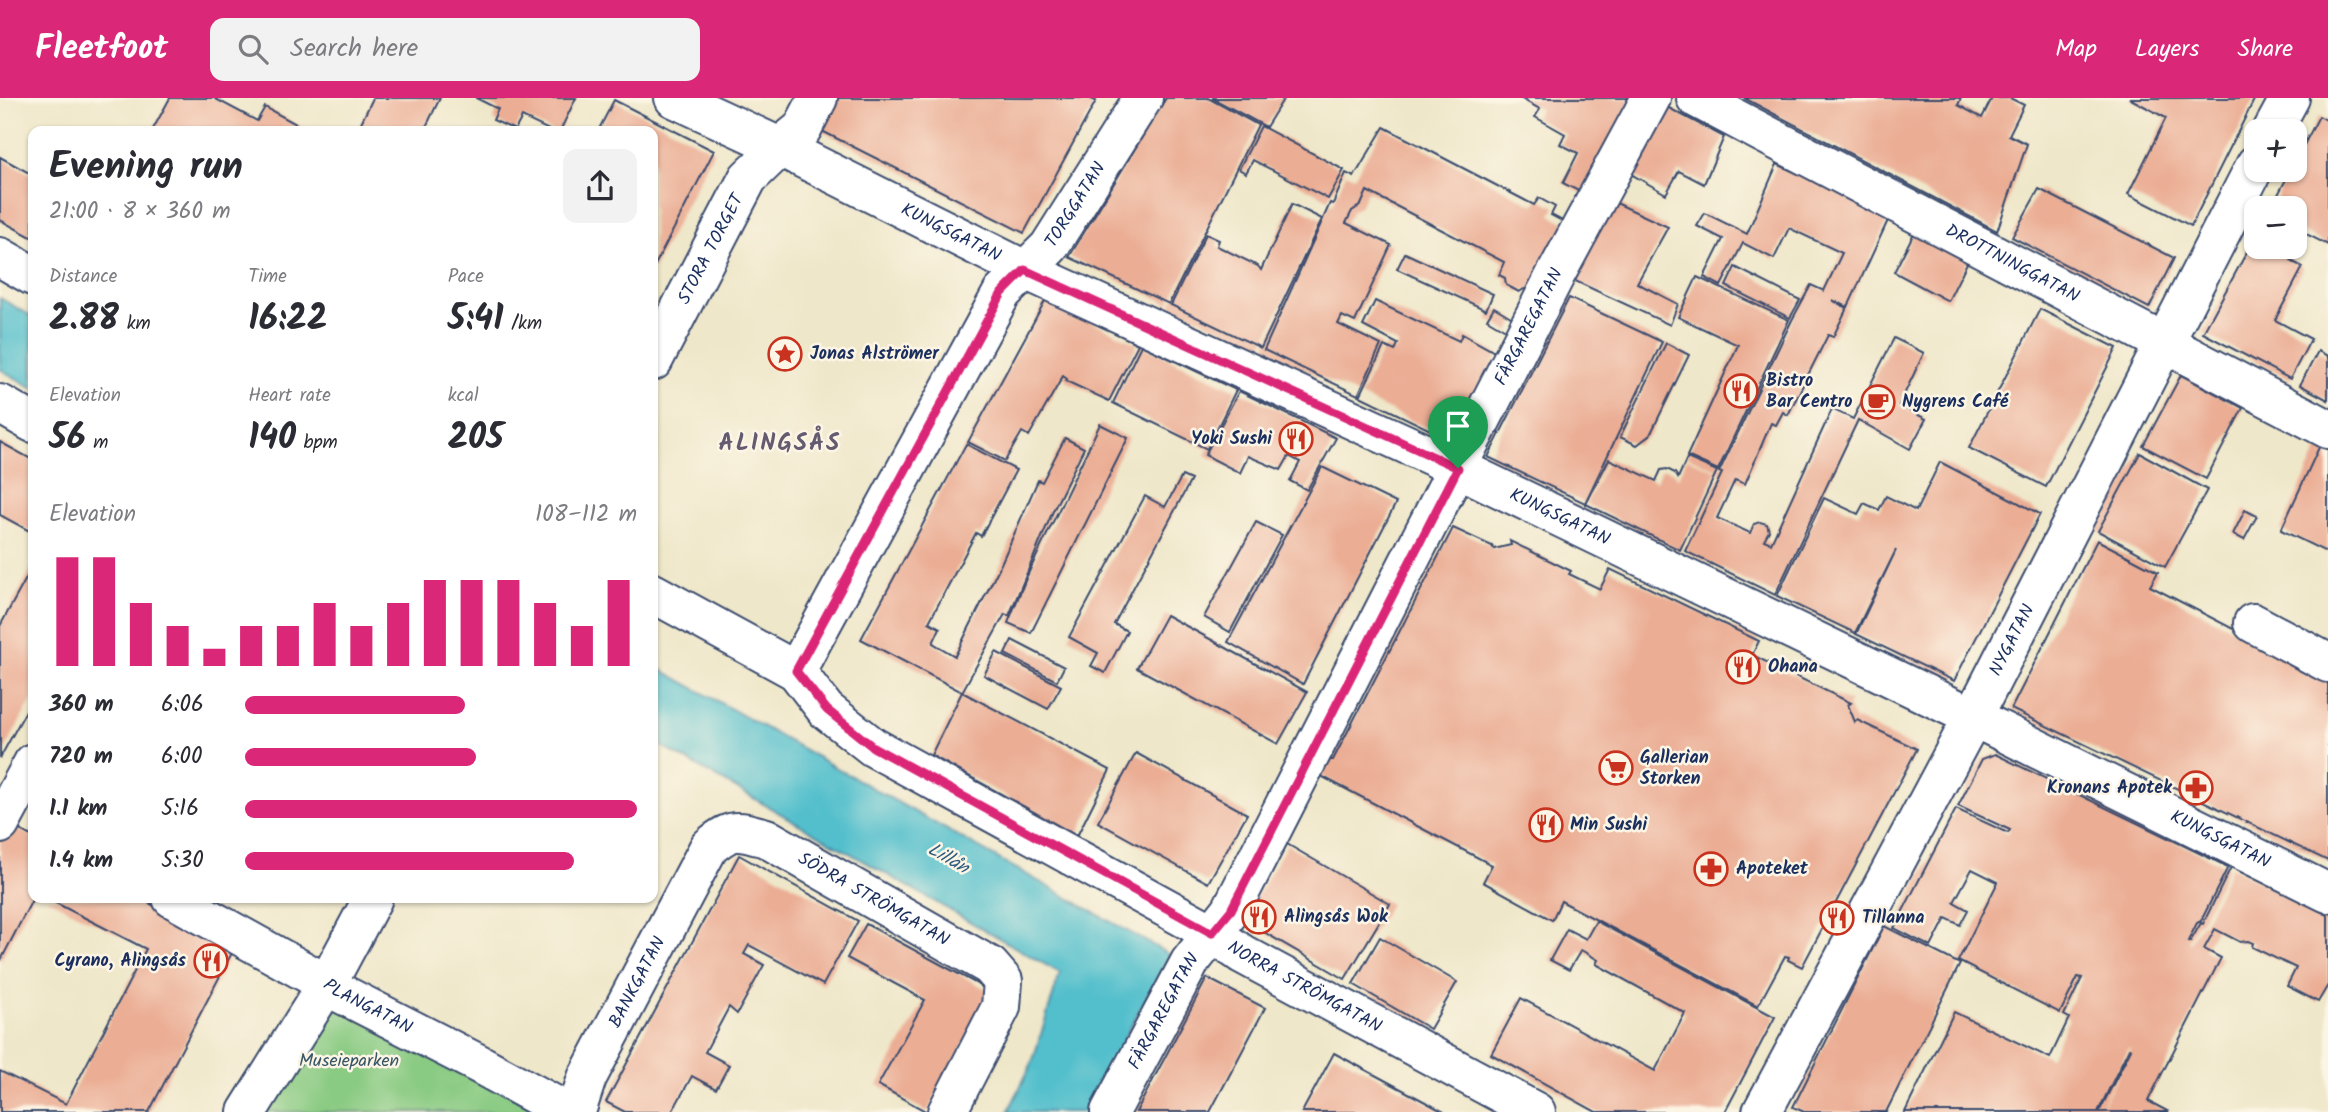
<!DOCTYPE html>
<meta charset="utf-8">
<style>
:root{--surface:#fff;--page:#f2f2f3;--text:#2b2b33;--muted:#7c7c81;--accent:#db2777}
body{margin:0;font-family:Kalam,sans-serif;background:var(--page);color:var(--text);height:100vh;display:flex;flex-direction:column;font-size:26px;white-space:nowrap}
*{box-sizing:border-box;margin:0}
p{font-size:23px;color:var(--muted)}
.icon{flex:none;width:38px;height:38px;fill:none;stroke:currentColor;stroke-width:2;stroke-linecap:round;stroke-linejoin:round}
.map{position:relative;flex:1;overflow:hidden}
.side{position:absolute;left:28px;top:28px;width:630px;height:777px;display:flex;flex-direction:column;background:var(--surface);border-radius:14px;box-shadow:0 2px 5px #0004}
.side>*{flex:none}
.controls{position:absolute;left:2244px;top:21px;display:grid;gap:14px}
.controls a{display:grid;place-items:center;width:63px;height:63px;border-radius:14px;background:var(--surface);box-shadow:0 2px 5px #0004;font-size:35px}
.pin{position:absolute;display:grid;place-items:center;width:60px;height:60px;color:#fff;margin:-72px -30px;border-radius:50% 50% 50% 0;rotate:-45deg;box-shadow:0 0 7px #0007}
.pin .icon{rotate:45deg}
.round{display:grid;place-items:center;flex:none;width:74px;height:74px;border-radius:14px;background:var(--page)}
.overview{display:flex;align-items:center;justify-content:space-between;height:119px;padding:0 21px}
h1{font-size:38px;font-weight:700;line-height:52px}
.stats{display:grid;grid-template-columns:repeat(3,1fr);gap:10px;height:119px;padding:7px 21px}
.stats div{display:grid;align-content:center}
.stats b{font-size:35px;font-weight:700}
.stats small{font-size:19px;font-weight:400}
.stats p{font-size:19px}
.chart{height:196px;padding:14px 21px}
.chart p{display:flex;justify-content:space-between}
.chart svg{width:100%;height:126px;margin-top:7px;stroke:var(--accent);stroke-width:6}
ul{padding:0 21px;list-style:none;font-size:23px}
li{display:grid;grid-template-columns:112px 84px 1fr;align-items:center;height:52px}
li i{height:18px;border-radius:9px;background:var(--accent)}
header{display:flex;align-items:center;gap:42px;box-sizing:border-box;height:98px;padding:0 35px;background:var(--accent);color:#fff}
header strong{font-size:33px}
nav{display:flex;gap:38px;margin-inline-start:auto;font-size:24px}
.search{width:490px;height:63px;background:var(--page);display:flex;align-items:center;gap:18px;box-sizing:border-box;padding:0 24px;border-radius:14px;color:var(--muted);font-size:26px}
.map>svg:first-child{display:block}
</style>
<header>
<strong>Fleetfoot</strong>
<div class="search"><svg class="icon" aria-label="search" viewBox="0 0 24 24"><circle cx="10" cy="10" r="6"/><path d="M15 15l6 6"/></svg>Search here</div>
<nav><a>Map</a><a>Layers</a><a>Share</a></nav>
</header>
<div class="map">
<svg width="2328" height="1014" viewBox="0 0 2328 1014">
<rect width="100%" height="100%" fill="#fcf5e5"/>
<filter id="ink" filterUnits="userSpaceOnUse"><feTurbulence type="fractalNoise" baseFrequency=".0143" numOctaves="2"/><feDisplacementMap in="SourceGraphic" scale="14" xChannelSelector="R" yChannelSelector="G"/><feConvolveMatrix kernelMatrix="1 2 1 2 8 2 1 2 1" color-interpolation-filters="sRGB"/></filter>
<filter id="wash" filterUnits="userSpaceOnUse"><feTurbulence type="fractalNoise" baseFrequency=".00686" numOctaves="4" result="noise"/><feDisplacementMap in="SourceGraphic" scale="28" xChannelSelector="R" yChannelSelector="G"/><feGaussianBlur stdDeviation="1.57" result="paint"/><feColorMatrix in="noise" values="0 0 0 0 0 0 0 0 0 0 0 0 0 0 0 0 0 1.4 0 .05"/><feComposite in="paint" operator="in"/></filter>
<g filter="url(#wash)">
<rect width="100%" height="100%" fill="#efe7c9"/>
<path fill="#8acb83" stroke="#527d70" stroke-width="2" d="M328 897 544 1014H264Z"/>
<g fill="#53bfcc" stroke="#377795" stroke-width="2">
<path d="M0 200 33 219V290L0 271Z"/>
<path d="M653 567 1170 857 1084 1014H1008L1032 965 1060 875 653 643Z"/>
</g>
<g id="blocks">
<g fill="#ebad94">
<path d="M170 0H214L257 23 265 9 309 33H152Z"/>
<path d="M373 0H440L424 33H357Z"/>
<path d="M476 0H576L560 33H551L522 19 515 32 493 22 498 11Z"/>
<path d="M822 0H1089L1096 3 1024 135 808 26Z"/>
<path d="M1166 0H1208L1258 27 1169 206 1069 159Z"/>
<path d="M1212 0H1284L1266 29Z"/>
<path d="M1520 0H1632L1582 95 1563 85 1578 55 1560 46 1565 36 1535 19 1540 11Z"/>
<path d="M1744 0H1961L1958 7 1982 20 1992 0H2010L2024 7 2009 37 2027 46 1997 133Z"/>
<path d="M2129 0H2255L2191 128 2128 96 2166 20Z"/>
<path d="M614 2 714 53 653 171V33H598Z"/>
<path d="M1665 8 1724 39 1704 86 1679 73 1666 96 1631 76Z"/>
<path d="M2319 18 2328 23V147L2294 130V110H2271L2291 72H2294V66Z"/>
<path d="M1261 28 1344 72 1328 101 1253 62 1246 75 1239 71Z"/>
<path d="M1384 29 1534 107 1539 100 1555 109 1551 117 1566 125 1531 194 1524 191 1519 194 1506 187 1505 180 1499 177 1504 164 1367 93 1361 107 1352 113 1346 125 1391 147 1355 224 1342 218 1338 226 1381 247 1358 297 1264 252 1323 121 1330 105 1333 106 1346 75 1354 79Z"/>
<path d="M0 59 33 77V140L0 122Z"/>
<path d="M1777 66 1890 118 1848 209 1832 202 1847 210 1833 239 1828 237 1788 317 1783 314 1776 327 1771 325 1745 386 1735 382 1717 420 1750 435 1754 426 1760 424 1767 426 1769 433 1764 442 1771 445 1832 311 1853 321 1894 240 1924 255 1899 307 1926 321 1910 351 1858 322 1775 497 1685 453 1722 375 1719 374 1792 222 1811 187 1824 193 1842 155 1789 130 1774 161 1743 145 1721 188 1704 179 1723 141 1697 128 1705 115 1747 136Z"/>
<path d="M2039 91 2174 160 2149 210 2012 139Z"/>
<path d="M1612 103 1668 129 1637 185 1678 206 1670 227 1571 181Z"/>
<path d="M1292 106 1322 121 1261 250 1171 207 1206 136 1219 142 1217 148 1258 168 1261 172Z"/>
<path d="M1915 133 1969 161 1948 203 1894 174Z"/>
<path d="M2256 137V149H2294V146L2299 148 2291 163 2303 169 2275 222 2311 241 2290 281 2203 235Z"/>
<path d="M1405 155 1493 196 1486 212 1397 171Z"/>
<path d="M1735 169 1800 202 1790 220 1726 188Z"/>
<path d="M1697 179 1789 222 1718 372 1687 358 1738 247 1678 219Z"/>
<path d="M1569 200 1662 244 1585 405 1488 359Z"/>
<path d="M1046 201 1138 246 1109 303 1066 283 1067 281 1063 278 1029 338 1022 334 1005 363 968 344Z"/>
<path d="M1375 203 1459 243 1462 236 1498 256 1453 343 1360 298 1384 248 1395 253 1398 246 1363 228Z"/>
<path d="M1494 209 1516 222 1509 234 1487 221Z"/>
<path d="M2040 211 2117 250 2046 389 1969 350Z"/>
<path d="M1666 245 1689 257 1650 337 1637 347 1620 339Z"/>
<path d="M1141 247 1236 292 1207 351 1113 305Z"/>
<path d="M2318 253 2328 258V302L2300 287Z"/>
<path d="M2181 277 2243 310 2206 381 2143 348Z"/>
<path d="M1239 293 1336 340 1307 392 1290 383 1300 364 1289 358 1281 372 1248 358 1240 375 1205 357Z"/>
<path d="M1100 326 1128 340 1031 535 1008 525 1027 478Z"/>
<path d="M1065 340 1084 350 1053 413 1009 518 1005 516 962 594 861 541 966 346 1016 372 981 438 976 435 929 524 940 530 933 545 955 558 1000 468 1038 382 1042 384Z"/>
<path d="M0 344 33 362V435L0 417Z"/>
<path d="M2320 347 2328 351V455L2281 432Z"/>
<path d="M2140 355 2207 392 2165 469 2098 433Z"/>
<path d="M1687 360 1717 373 1680 452 1586 406 1609 361 1656 383 1661 372 1667 371 1675 375 1678 380Z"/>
<path d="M1940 364 2040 416 1954 583 1856 536 1896 452 1855 535 1777 498 1824 400 1858 416 1864 405 1879 412 1886 398 1916 413Z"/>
<path d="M1322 369 1396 405 1303 586 1228 544Z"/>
<path d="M1182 378 1191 382 1114 526 1127 533 1105 575 1091 568 1098 555 1069 539 1145 398 1165 409Z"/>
<path d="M2245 412 2257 418 2244 442 2233 436Z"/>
<path d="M1256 424 1282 437 1230 534 1204 519Z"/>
<path d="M1453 430 1492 448 1494 451 1511 447 1510 443 1571 473 1569 476 1600 491 1610 471 1759 543 1752 557 1851 605 1848 607 1855 624 1857 622 1917 651 1802 869 1788 862 1789 859 1785 858 1758 908 1561 803 1552 822 1483 784 1492 767 1321 678 1330 662H1333Z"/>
<path d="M2097 442 2158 474 2150 488 2328 580V763L2011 611Z"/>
<path d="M33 468V600L0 660V528Z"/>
<path d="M1166 517 1307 594 1278 646 1137 570Z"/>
<path d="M1012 542 1064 569 1057 583 1005 556Z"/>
<path d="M996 554 1061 588 1048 611 984 577Z"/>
<path d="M962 594 1110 672 1077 738 931 657Z"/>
<path d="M1136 655 1247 716 1208 785 1098 724Z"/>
<path d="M1995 656 2228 769 2201 823 2197 825 2188 843 2190 844 2201 825 2203 826 2231 769 2328 817V887L2318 904 2287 888 2296 870 2252 849 2253 845 2248 843 2240 844 2215 831 2204 851 2221 860 2148 1003 2169 1014H2099L2131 951 2129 950 2098 1014H1905L1954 914 2050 960 2069 920 2064 917 2082 880 2078 879 2060 915 1958 863 1998 784 1972 771 1954 804 1968 812 1960 827 1946 820 1931 849 1894 830 1956 711 2008 735 2010 732 1958 708 1982 661Z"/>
<path d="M7 725 33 739V800L0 864V738Z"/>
<path d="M1287 746 1390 806 1345 881 1243 822Z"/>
<path d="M739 757 858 823 823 887 749 847 744 856 764 867 737 916 729 909 705 954 729 967 716 991 692 978 672 1014H625L606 1004Z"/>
<path d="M46 800H140L233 853 149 1014H0V973L66 1006 146 851Z"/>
<path d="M1596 823 1775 919 1725 1014H1596L1491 956 1521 900 1655 973 1685 915 1596 866 1598 862 1581 852 1569 872 1550 862 1567 831 1586 841Z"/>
<path d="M866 826 992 894 927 1014 878 987 925 902 847 860Z"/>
<path d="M1884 828 1960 866 1886 1014H1804L1793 1009Z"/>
<path d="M1380 839 1457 884 1430 931 1353 886Z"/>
<path d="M1207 880 1265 910 1210 1014H1136Z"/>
<path d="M1334 955 1444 1014H1302Z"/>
</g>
</g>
</g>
<g filter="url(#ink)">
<use href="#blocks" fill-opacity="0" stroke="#3b4b6e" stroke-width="2"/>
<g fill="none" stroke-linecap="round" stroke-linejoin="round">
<defs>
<g id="minor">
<path id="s1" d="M674 0 780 49 1025 172 1458 370 1973 619 2328 795"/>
<path id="s2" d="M1696 0 2328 331"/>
<path d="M2272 33 2290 0"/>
<path d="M0 159 33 178"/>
<path id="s3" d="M653 263 748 80 780 49 802 31 818 0"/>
<path d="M0 306 33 325"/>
<path id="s4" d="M653 495 796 573 826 612 873 649 1212 835 1242 856 1536 1014"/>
<path d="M2253 525 2328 565"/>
<path id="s5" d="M796 573 1002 195 1049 149 1143 0"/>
<path d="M0 726 33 665"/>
<path id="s6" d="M172 800 327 886 336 893 479 966 567 1014"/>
<path d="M247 1014 327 886 373 800"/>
<path id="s7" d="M576 1014 587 980 709 749C732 729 738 732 766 740L990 868 1003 883 1001 909 947 1014"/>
<path id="s8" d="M1110 1014 1190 864 1231 812 1556 176 1651 0"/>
<path id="s9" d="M1762 1014 1973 619 2256 66"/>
</g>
</defs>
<use href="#minor" stroke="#3b4b6e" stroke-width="42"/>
<use href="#minor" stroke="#fff" stroke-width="38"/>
</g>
</g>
<g fill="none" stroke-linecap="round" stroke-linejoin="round" filter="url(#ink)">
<defs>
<path id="route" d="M1025 172 1458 370 1231 812 1212 835 873 649 827 612 796 573 1002 195Z"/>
</defs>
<use href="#route" stroke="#fff" stroke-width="14"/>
<use href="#route" stroke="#db2777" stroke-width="9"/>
</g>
<defs>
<symbol id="sight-ring" viewBox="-11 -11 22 22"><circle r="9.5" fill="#fcf5e5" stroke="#c8321e" stroke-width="1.5"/><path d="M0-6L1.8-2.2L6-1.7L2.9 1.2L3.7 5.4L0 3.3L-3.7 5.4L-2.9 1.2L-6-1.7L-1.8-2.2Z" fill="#c8321e"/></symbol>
<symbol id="restaurant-ring" viewBox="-11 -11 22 22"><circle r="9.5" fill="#fcf5e5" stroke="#c8321e" stroke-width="1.5"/><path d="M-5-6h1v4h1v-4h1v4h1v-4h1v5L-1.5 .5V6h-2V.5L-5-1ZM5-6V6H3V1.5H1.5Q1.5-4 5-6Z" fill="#c8321e"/></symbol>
<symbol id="cafe-ring" viewBox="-11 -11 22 22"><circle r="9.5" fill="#fcf5e5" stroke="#c8321e" stroke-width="1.5"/><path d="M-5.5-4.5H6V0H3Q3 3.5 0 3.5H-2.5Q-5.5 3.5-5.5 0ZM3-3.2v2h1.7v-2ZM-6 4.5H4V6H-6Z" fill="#c8321e"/></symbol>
<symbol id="supermarket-ring" viewBox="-11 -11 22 22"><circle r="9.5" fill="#fcf5e5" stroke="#c8321e" stroke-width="1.5"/><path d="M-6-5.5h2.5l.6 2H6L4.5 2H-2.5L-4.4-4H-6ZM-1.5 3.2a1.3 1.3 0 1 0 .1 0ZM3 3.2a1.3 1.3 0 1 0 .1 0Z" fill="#c8321e"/></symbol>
<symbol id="pharmacy-ring" viewBox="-11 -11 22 22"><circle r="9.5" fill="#fcf5e5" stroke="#c8321e" stroke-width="1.5"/><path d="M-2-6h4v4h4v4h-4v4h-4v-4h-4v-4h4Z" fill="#c8321e"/></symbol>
</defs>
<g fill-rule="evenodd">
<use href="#sight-ring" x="766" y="237" width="38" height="38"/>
<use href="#restaurant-ring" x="1722" y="274" width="38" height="38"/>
<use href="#cafe-ring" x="1859" y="285" width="38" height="38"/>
<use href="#restaurant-ring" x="1277" y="322" width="38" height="38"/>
<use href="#restaurant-ring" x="1724" y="550" width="38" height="38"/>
<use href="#supermarket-ring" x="1597" y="651" width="38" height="38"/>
<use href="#pharmacy-ring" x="2177" y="671" width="38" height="38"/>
<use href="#restaurant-ring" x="1527" y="708" width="38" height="38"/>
<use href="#pharmacy-ring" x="1692" y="752" width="38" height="38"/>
<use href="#restaurant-ring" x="1240" y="800" width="38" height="38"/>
<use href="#restaurant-ring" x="1818" y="801" width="38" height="38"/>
<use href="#restaurant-ring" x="192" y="844" width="38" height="38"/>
</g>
<g text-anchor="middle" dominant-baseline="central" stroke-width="5" stroke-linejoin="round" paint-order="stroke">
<g font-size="18" fill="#1b2f5e" stroke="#fcf5e5">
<text stroke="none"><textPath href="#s5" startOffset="546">TORGGATAN</textPath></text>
<text stroke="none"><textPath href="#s1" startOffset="308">KUNGSGATAN</textPath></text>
<text stroke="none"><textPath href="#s3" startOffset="126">STORA TORGET</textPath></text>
<text stroke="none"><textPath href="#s2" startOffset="357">DROTTNINGGATAN</textPath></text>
<text stroke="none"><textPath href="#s8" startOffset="891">FÄRGAREGATAN</textPath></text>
<text stroke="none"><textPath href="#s1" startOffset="980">KUNGSGATAN</textPath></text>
<text stroke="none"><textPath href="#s9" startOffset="534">NYGATAN</textPath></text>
<text stroke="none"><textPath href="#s1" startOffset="1715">KUNGSGATAN</textPath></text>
<text stroke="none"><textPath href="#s7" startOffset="483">SÖDRA STRÖMGATAN</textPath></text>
<text stroke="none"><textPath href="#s7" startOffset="144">BANKGATAN</textPath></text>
<text stroke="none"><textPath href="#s4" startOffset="766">NORRA STRÖMGATAN</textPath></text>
<text stroke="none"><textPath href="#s6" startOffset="224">PLANGATAN</textPath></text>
<text stroke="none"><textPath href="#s8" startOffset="114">FÄRGAREGATAN</textPath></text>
</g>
<g font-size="18" font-weight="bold" fill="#1b2f5e" stroke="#fcf5e5" text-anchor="start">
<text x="810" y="256">Jonas Alströmer</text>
<text x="1766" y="283">Bistro<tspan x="1766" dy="21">Bar Centro</tspan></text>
<text x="1902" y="304">Nygrens Café</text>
<text x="1272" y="341" text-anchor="end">Yoki Sushi</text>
<text x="1768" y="569">Ohana</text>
<text x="1640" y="660">Gallerian<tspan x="1640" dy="21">Storken</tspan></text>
<text x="2172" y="690" text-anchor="end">Kronans Apotek</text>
<text x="1570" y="727">Min Sushi</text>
<text x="1736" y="771">Apoteket</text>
<text x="1284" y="819">Alingsås Wok</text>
<text x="1862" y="820">Tillanna</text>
<text x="186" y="863" text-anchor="end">Cyrano, Alingsås</text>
</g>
<g font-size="18" fill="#375667" stroke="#fcf5e5">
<text x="349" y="963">Museieparken</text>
</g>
<g font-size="19" font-style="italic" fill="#2c5a7f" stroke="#fcf5e5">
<text transform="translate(948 761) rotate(30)">Lillån</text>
</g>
<g font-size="24" font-weight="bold" letter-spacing="2" fill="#645b71" stroke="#fcf5e5">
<text x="780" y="345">ALINGSÅS</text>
</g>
</g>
</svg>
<div class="controls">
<a>+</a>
<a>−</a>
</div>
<div class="pin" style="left:1458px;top:370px;background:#1e9e55"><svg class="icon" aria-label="arrive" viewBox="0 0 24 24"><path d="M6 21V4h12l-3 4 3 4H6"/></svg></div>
<section class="side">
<div class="overview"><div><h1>Evening run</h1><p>21:00 · 8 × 360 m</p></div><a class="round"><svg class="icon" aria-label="share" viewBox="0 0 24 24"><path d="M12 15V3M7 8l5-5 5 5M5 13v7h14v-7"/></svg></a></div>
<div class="stats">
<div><p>Distance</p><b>2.88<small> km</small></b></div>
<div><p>Time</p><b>16:22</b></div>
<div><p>Pace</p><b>5:41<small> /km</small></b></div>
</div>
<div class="stats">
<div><p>Elevation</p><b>56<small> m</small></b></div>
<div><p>Heart rate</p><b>140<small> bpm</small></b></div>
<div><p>kcal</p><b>205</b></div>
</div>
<div class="chart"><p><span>Elevation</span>108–112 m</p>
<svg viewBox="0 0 160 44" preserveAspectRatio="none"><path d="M5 44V6M15 44V6M25 44V22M35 44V30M45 44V38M55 44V30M65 44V30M75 44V22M85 44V30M95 44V22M105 44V14M115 44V14M125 44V14M135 44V22M145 44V30M155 44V14"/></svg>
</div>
<ul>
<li><b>360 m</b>6:06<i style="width:56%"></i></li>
<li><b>720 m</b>6:00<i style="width:59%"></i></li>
<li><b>1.1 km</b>5:16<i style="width:100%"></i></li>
<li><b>1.4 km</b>5:30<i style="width:84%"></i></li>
</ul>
</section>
</div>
